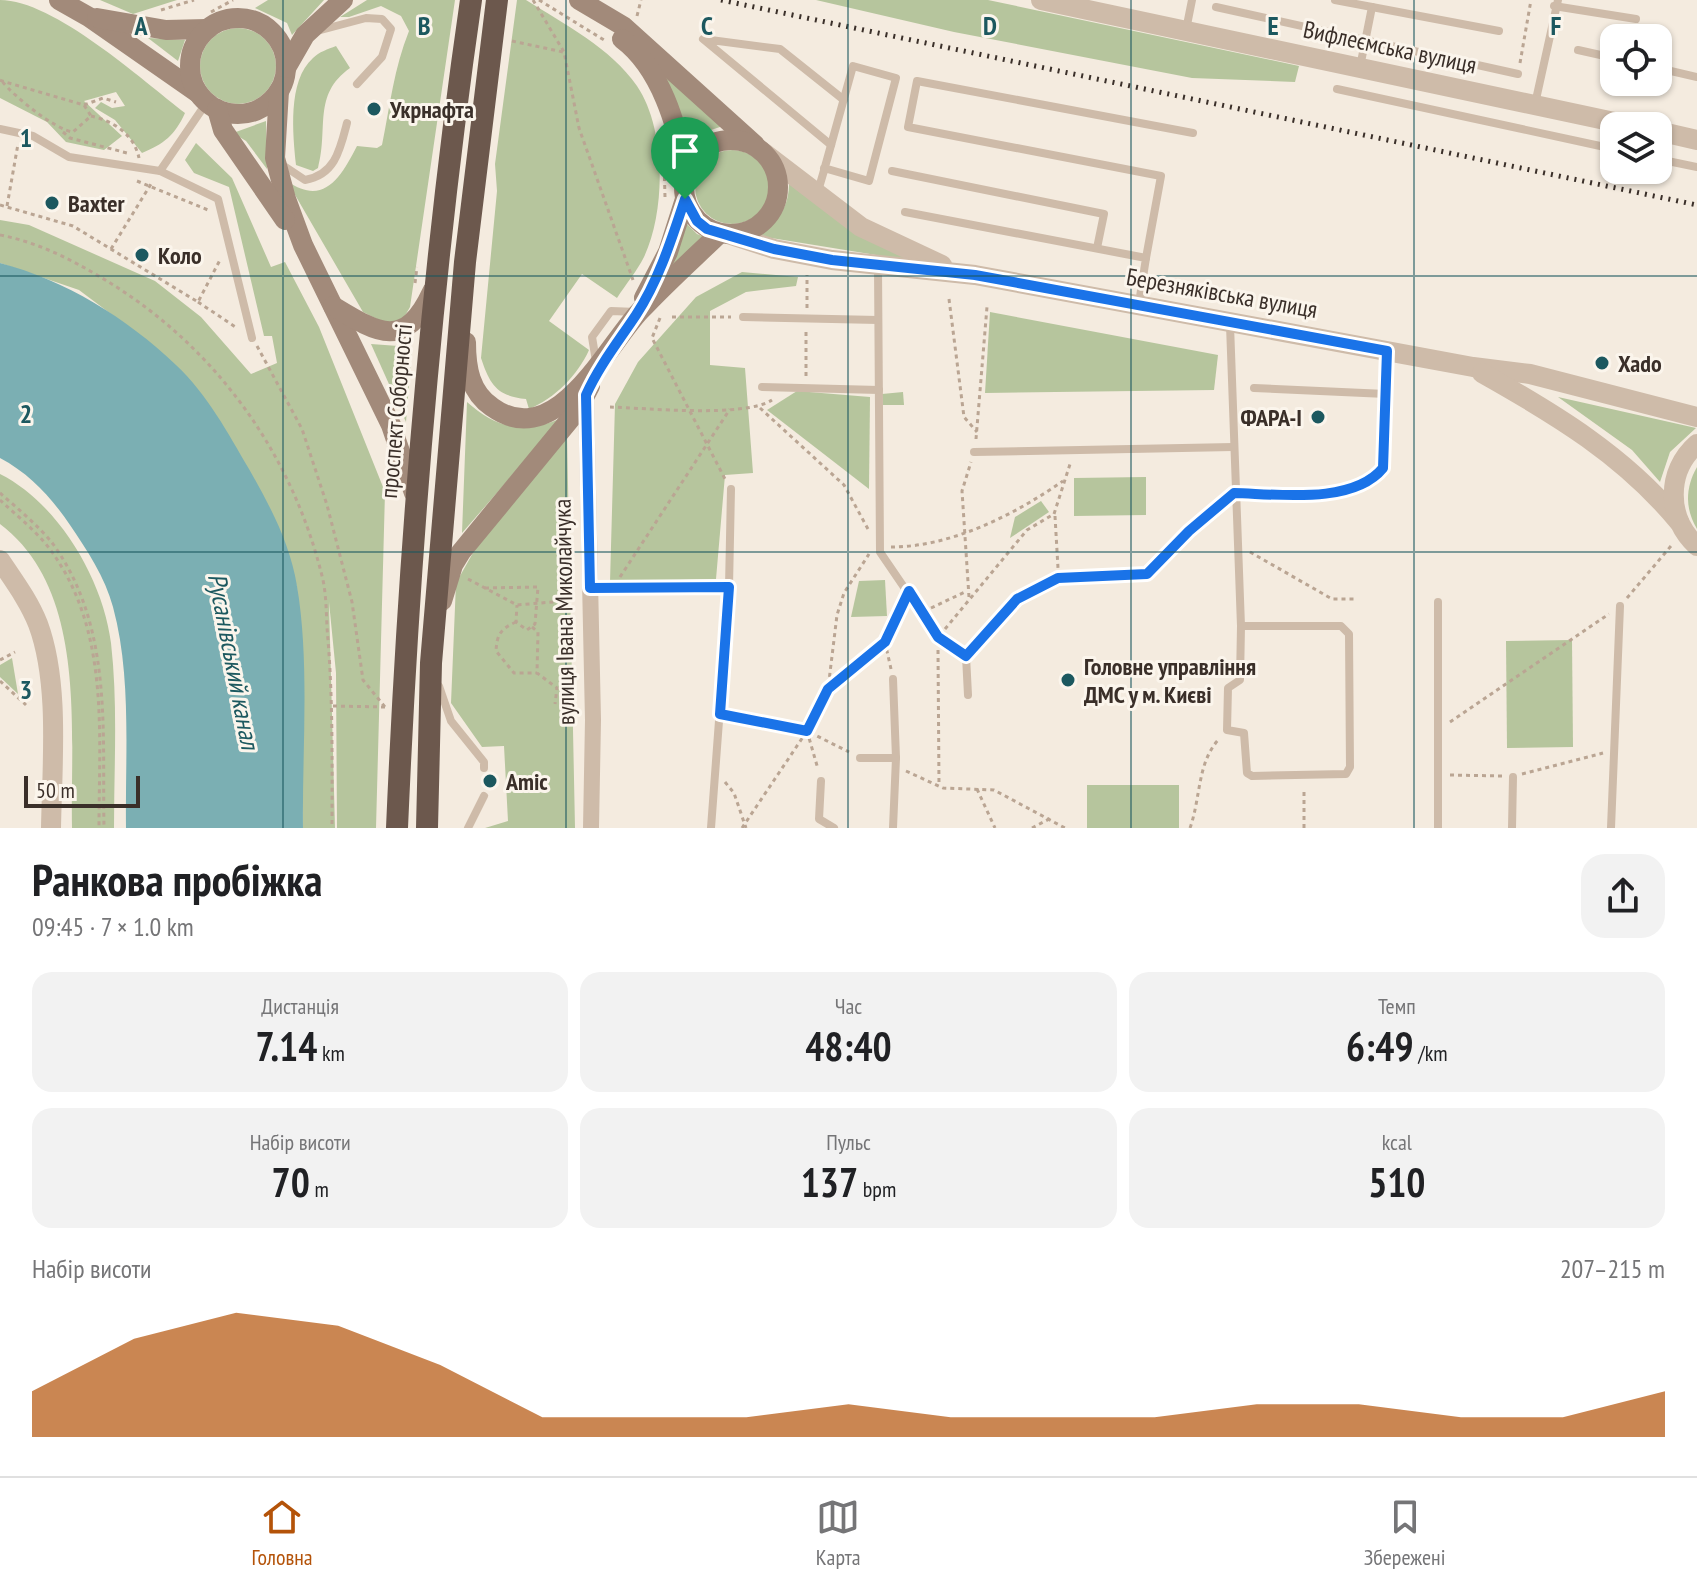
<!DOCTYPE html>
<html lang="uk">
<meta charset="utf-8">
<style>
:root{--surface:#fff;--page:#f2f2f2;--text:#202124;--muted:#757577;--line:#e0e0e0;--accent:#b45309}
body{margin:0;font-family:"PT Sans Narrow",sans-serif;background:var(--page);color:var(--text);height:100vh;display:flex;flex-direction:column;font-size:30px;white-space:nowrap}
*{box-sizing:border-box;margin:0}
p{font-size:26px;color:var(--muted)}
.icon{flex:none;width:44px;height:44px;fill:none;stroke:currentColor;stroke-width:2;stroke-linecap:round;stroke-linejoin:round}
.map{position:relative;height:828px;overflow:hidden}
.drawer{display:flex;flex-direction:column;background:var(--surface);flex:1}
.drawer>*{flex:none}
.buttons{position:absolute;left:1600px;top:24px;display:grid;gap:16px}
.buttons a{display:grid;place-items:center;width:72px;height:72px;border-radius:16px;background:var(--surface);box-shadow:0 2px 6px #0004;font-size:40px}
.scale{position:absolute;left:24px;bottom:20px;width:116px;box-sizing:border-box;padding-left:8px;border:4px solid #3a2f29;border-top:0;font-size:22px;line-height:28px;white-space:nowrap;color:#3a2f29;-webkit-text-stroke:6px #fbf5ec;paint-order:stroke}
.pin{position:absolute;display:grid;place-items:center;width:68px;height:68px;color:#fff;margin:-82px -34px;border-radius:50% 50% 50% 0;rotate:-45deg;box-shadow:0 0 8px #0007}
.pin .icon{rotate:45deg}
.round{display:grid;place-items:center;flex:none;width:84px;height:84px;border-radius:24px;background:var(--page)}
.overview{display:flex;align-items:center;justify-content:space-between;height:136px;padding:0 32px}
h1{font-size:44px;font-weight:700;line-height:60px}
.stats{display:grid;grid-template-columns:repeat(3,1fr);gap:12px;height:136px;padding:8px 32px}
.stats div{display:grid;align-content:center;border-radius:20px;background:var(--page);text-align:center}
.stats b{font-size:40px;font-weight:700}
.stats small{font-size:22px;font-weight:400}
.stats p{font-size:22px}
.chart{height:224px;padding:16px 32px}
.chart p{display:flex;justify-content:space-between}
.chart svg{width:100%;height:144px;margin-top:8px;fill:var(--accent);opacity:.7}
.menu{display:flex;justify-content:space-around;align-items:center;height:112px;border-top:2px solid var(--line);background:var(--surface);font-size:22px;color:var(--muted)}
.menu a{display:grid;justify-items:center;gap:4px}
.menu .current{color:var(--accent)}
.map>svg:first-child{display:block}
</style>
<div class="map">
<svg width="1697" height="828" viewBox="0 0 1697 828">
<rect width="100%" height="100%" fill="#f4ebdf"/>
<g fill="#b6c59d">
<path d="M0 0C54 0 142 80 185 113 175 135 164 144 142 153L115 120 95 108 101 102 112 108 125 106 116 92 84 101 122 136 104 150 66 142 47 122 0 98Z"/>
<path d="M100 0H177L133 14Z"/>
<path d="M268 0H324L292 35 287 23 255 8Z"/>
<path d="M367 0H455L410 307 402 321 393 327 363 312 287 181C324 207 341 177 357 146L377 148 382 145C390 106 394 68 409 31L401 16 381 6 349 17H340Z"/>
<path d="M517 0H526C564 24 611 48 637 86 666 129 666 210 644 257 637 271 626 284 617 298L582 274 549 321 589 350C578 375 554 399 529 409L526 399C497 396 490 385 481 358L497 191 495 164Z"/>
<path d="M816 0H988L1299 66 1295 82 1192 78 954 32Z"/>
<circle cx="238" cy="66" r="38"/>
<path d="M148 38 185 40 178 61Z"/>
<path d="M336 46 350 68C312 95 329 128 318 168L313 171 296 165C293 135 287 81 313 58 319 52 328 49 336 46Z"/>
<path d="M659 67 726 125 705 132 687 146Z"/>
<path d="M266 121 267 169 246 141 233 133Z"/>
<path d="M196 143 232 178 271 267 285 262 319 327 385 492 376 828H337L336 673 329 602 335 828H303L297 586 123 323 79 290 0 263V220L29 225 155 281 201 317 251 374 277 363 272 336H264L229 187 194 173 185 160Z"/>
<circle cx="732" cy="187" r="37"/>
<path d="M789 178 913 261 759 236C780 219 790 206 789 178Z"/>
<path d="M686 223 697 234 709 239 665 275Z"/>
<path d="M742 272 798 277 796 286 746 292 710 311V365L745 368 753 473 725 475 716 579 610 582 615 404 638 362 696 297Z"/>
<path d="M990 312 1218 355 1214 390 985 393Z"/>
<path d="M371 344 412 347 406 422Z"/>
<path d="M797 391 870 397 869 489 767 410Z"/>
<path d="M903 392 904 405H883L882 394Z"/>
<path d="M1558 397 1696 428 1670 452 1660 482 1632 450Z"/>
<path d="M467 402C497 429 525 434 562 418L462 533Z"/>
<path d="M567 435 575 828H485L508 821 504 746 482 747 451 703 456 583 487 528Z"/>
<path d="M1697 467V529C1685 509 1685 488 1697 467Z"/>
<path d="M0 474C58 503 103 579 111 643 118 704 114 767 114 828H72C70 731 88 590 0 524Z"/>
<path d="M1146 477V515L1074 516V478Z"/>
<path d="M1041 501 1049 512 1010 538 1015 517Z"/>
<path d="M885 580 887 616 851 617 859 581Z"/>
<path d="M1572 640 1573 747 1507 748 1506 641Z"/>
<path d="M12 658 18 694 0 677V665Z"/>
<rect x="1087" y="785" width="92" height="43"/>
</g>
<path fill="#7bafb3" d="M0 263C65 280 127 318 176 365 207 394 228 433 249 469 270 506 290 543 297 586 310 664 302 749 303 828H126C125 756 132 677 113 607 105 577 87 550 70 525 51 497 30 474 0 458Z"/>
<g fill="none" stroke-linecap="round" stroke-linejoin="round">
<g stroke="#baa593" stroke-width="3" stroke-dasharray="4 4" stroke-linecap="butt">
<path d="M533 0 564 52 579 128 633 280"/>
<path d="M539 0 604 40"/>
<path d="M161 10 194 0"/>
<path d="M211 12 233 0"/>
<path d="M637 16 641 0"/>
<path d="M512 41 563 52"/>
<path d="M1520 63 1531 0"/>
<path d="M0 80 2 81 84 105 91 116 73 132C56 130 13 96 2 81"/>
<path d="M84 105 103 98 116 102"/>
<path d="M91 116C113 121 134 134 139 158"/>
<path d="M63 132 70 138 127 153"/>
<path d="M664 161 665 197"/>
<path d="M137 181 208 210"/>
<path d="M0 205 73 226 198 302 221 258"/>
<path d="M7 206 18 144"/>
<path d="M0 235C42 243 80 264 115 286 220 353 294 458 323 580 327 599 326 621 328 640 333 703 332 765 332 828"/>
<path d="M111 249 151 184"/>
<path d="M415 283 417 267"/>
<path d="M949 299 964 417 977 432"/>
<path d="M198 302 237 328"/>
<path d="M807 308V275"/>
<path d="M672 317H731"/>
<path d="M660 318 652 338 725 479"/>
<path d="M257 346 302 429 327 505 352 602 363 680 385 707"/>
<path d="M806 376V328"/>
<path d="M404 406 405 346"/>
<path d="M610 407C646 408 744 418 772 400"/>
<path d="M760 408 844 485 868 529"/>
<path d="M976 439 987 307"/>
<path d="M0 493C17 508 39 526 53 544 113 627 102 731 104 828"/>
<path d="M0 500C16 515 35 530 49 548 110 629 99 732 99 828"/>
<path d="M1055 516 1058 568"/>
<path d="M891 547C951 547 1014 515 1063 481"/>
<path d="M1250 552 1332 599H1355"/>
<path d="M620 577 730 409"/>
<path d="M468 579 517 605 564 601"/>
<path d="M485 588 538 587 535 624 527 630 516 622 517 605"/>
<path d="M969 597 962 491 971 462"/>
<path d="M1627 598 1671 546"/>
<path d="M931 608 967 591"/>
<path d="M516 622C500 629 497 635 496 651L514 673H537"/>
<path d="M532 627 538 632 537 673 557 688 555 704"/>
<path d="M945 629 1027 530 1054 514 1071 461"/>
<path d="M974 647 1017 599 1049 582"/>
<path d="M938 650 939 786"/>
<path d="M0 660 15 652"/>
<path d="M891 669 885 642 902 605"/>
<path d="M0 681 26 705"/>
<path d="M830 688 885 642"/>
<path d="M333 706 385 707"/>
<path d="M732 716 807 731 849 752"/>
<path d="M1450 722 1609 614"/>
<path d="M807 731 818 769"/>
<path d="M906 771 943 788 994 790 1065 828"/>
<path d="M1522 774 1603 753"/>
<path d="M1450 775 1502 776"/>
<path d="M725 782 734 793 746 828"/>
<path d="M977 789 995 828"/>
<path d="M742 828 807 731 828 689 837 615 844 593 869 554"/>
<path d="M1032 828 1051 818"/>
<path d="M1190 828C1201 797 1197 763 1219 739"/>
<path d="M1304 828V788"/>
</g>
<g stroke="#cebba9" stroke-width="8">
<path d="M1335 0 1372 7"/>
<path d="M1554 6 1636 19"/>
<path d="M1216 7 1518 74"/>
<path d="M1186 30 1192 0"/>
<path d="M317 31 366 18 382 19 391 29 382 57 357 84"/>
<path d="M1578 50 1614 58"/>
<path d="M1360 67 1372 7 1499 31"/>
<path d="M1658 68 1697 77"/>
<path d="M1337 89 1614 149"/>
<path d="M1535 104 1558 0"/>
<path d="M0 129 33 136 69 157 160 171 207 102"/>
<path d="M831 145 703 39 780 49 844 100"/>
<path d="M1658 159 1697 167"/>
<path d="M284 166 305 180C335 175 340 150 347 123"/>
<path d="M160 171 218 199 252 338"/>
<path d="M892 171 1104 214 1097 248"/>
<path d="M818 191 823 174 853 66 896 78 869 181 824 168"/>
<path d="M905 212 1146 258 1139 303"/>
<path d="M1146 258 1161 176 908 127 917 81 1193 133"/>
<path d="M878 267 880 552 938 637 966 656 968 695"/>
<path d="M743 317 878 320"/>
<path d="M1230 325 1241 626"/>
<path d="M596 361 592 337 611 311 637 312"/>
<path d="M762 387 879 390"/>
<path d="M1254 388 1386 394"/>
<path d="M974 452 1233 447"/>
<path d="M1058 578 1147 574 1189 531 1234 493C1271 494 1372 506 1385 460L1387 351"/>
<path d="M590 588 729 587"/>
<path d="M1438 602V828"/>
<path d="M1241 626H1341L1349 634 1350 767 1346 774 1252 776 1247 773 1244 733 1227 730 1228 688 1240 680Z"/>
<path d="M893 679 896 758"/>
<path d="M439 686 451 721 484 762V768"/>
<path d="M860 758H896L893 828"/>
<path d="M821 781 819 819 834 828"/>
<path d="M468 828 484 796"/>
<path d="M711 828 729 587 731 489"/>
<path d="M1512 828 1513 777"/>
<path d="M1611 828 1620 606"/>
</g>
<path stroke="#cebba9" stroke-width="16" d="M586 395 593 720 591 828"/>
<g stroke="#cebba9" stroke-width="20">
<path d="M1041 0 1633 126"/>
<path d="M1658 131 1697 140"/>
<path d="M764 153 861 227 942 265"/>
<path d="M731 235 774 249 832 260 975 275 1473 367 1530 374 1697 417"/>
<path d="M1482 373C1555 414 1625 456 1679 522"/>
<path d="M1697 444C1666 471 1666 518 1697 546"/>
<path d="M0 560C14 581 29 601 38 624 60 683 52 766 51 828"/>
</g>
<g stroke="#a28a7a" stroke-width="20">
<path d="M59 0 89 17 198 93"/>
<path d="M579 0 623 26 755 145"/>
<path d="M97 18 166 30 207 29"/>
<circle cx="238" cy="66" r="48"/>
<path d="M622 39C661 68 677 126 686 171"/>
<path d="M286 68 305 35 343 0"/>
<path d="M279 91 275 158 286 199 303 245 391 425 414 493"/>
<path d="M217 109 223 130 285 220"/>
<circle cx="731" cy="187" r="47"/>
<path d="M644 298 668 252 685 199"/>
<path d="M333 306C379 334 405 350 432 292"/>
<path d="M466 342C466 368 470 392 492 407 556 453 606 347 640 311 665 284 693 259 719 234"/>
<path d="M442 601 453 565 461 552 577 411 590 386"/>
</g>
<g stroke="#6c584d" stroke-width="22">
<path d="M397 828C409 550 431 275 471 0"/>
<path d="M427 828 431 663 465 262 497 0"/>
</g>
<path stroke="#3a2f29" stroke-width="5" stroke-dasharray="2 6" stroke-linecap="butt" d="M721 0 1697 205"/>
</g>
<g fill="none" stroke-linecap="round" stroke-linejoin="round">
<defs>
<path id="route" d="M685 199 697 221 707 229 774 249 832 260 975 275 1387 351 1383 468C1353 505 1276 494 1234 493L1189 531 1147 574 1058 578 1017 599 966 656 938 637 909 591 885 642 828 689 807 731 720 714 729 587 590 588 586 395C599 366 618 342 636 315 659 280 672 238 685 199Z"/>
</defs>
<use href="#route" stroke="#fff" stroke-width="16"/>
<use href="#route" stroke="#1a73e8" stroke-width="10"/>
</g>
<path fill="none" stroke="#1c585f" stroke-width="2" stroke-opacity="0.55" d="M283 0V828M566 0V828M848 0V828M1131 0V828M1414 0V828M0 276H1697M0 552H1697"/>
<g fill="#1c585f" stroke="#fbf5ec" stroke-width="3">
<circle cx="374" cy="109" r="8"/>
<circle cx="52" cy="203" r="8"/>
<circle cx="142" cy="255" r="8"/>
<circle cx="1602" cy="363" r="8"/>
<circle cx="1318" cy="417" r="8"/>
<circle cx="1068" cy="680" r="8"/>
<circle cx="490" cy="781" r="8"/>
</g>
<g text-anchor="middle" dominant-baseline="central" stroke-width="6" stroke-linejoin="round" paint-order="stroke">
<g font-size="24" fill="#3a2f29" stroke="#fbf5ec">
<text transform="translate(1390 47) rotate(12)">Вифлеємська вулиця</text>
<text transform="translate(1222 293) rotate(10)">Березняківська вулиця</text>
<text transform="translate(396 411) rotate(-85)">проспект Соборності</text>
<text transform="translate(564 612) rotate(-91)">вулиця Івана Миколайчука</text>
</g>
<g font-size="24" font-weight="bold" fill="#3a2f29" stroke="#fbf5ec" text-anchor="start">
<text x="390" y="109">Укрнафта</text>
<text x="68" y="203">Baxter</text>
<text x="158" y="255">Коло</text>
<text x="1618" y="363">Xado</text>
<text x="1302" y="417" text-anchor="end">ФАРА-І</text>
<text x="1084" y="666">Головне управління<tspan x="1084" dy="28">ДМС у м. Києві</tspan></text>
<text x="506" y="781">Amic</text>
</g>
<g font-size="26" font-style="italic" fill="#1c585f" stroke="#fbf5ec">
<text transform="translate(234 661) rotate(79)">Русанівський канал</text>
</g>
</g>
<g font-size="26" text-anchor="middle" font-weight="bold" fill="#1c585f" stroke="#fbf5ec" stroke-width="6" stroke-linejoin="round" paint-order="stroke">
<text x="141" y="35">A</text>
<text x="424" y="35">B</text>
<text x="707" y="35">C</text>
<text x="990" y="35">D</text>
<text x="1273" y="35">E</text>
<text x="1556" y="35">F</text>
<text x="26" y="147">1</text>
<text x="26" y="423">2</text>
<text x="26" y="699">3</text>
</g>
</svg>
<div class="buttons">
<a><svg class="icon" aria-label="locate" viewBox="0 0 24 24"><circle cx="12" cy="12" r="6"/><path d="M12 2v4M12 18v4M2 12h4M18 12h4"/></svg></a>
<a><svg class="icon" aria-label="layers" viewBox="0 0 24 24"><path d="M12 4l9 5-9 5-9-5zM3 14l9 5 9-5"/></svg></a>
</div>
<div class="scale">50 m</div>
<div class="pin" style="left:685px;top:199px;background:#1e9e55"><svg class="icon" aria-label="arrive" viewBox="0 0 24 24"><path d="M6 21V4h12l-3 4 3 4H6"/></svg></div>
</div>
<section class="drawer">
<div class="overview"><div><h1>Ранкова пробіжка</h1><p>09:45 · 7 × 1.0 km</p></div><a class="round"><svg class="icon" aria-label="share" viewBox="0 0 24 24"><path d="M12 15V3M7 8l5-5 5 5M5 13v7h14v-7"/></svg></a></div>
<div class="stats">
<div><p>Дистанція</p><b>7.14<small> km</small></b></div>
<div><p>Час</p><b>48:40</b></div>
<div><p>Темп</p><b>6:49<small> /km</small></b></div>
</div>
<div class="stats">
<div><p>Набір висоти</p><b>70<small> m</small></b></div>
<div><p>Пульс</p><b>137<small> bpm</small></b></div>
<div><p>kcal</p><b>510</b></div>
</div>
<div class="chart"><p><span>Набір висоти</span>207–215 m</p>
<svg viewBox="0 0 160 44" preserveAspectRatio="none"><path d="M0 44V30L10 14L20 6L30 10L40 22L50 38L60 38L70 38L80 34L90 38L100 38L110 38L120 34L130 34L140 38L150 38L160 30V44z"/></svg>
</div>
</section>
<nav class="menu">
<a class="current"><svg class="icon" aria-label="home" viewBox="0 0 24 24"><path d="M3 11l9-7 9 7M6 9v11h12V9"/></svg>Головна</a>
<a><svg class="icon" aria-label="map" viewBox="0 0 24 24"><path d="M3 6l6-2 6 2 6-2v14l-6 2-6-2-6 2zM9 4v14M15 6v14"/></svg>Карта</a>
<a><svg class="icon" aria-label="saved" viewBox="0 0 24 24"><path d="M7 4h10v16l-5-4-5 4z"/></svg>Збережені</a>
</nav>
